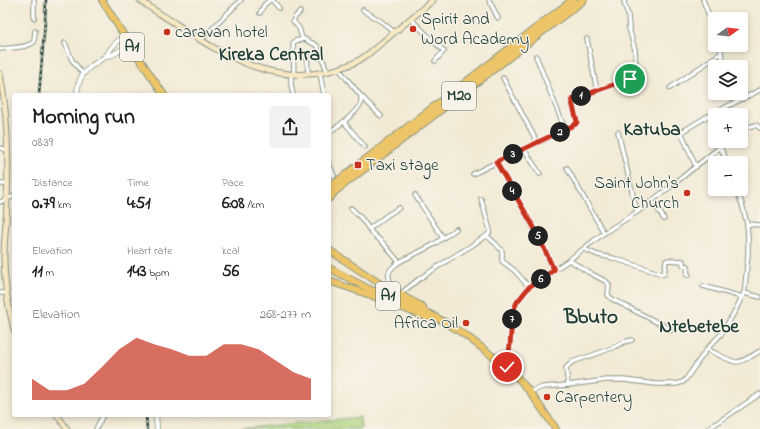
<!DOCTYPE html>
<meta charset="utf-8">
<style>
:root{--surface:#fff;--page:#f2f2f2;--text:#202124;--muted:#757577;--accent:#c8321e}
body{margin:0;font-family:"Indie Flower",sans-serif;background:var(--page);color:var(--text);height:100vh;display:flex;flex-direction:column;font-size:15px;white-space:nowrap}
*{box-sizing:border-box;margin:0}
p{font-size:13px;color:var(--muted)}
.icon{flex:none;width:22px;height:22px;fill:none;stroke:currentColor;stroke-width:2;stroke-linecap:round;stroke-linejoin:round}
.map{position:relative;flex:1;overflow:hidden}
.drawer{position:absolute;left:12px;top:93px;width:319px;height:324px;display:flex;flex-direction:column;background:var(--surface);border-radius:4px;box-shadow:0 2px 6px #0003}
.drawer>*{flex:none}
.needle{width:26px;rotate:75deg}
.controls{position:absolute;left:708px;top:12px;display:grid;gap:8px}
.controls a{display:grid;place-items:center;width:40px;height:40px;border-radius:4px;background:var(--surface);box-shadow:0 2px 6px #0003;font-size:20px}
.pin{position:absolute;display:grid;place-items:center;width:34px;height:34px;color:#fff;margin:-17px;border:2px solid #fff;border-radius:50%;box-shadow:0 1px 4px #0007}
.km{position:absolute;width:20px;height:20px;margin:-10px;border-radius:50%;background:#222;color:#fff;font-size:11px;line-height:20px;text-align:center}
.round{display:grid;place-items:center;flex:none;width:42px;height:42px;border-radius:4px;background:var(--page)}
.summary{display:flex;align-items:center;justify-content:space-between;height:68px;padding:0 20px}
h1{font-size:22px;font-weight:800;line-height:30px}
.figures{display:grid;grid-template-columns:repeat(3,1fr);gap:6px;height:68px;padding:4px 20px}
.figures div{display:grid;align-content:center}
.figures b{font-size:17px;font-weight:800}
.figures small{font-size:11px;font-weight:400}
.figures p{font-size:11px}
.chart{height:112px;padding:8px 20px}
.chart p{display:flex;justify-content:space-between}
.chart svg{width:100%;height:72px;margin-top:4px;fill:var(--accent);opacity:.7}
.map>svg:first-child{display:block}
</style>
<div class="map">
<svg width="760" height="429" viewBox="0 0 760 429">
<rect width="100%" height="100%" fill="#f7f3e8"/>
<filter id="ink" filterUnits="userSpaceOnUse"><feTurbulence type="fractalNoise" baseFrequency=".025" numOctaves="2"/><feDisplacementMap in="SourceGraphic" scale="8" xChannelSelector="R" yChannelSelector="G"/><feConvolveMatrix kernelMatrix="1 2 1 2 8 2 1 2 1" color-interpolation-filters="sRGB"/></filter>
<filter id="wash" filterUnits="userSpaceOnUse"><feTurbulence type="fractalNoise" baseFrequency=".012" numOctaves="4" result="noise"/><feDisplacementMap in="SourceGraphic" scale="16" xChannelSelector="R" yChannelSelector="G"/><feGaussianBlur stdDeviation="0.9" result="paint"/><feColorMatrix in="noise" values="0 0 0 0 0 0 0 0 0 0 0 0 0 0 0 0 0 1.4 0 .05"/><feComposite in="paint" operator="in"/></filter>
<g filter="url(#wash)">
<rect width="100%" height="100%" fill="#f2ead5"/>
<path fill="#aad27e" stroke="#648859" d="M360 417 361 429H235Z"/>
</g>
<g filter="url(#ink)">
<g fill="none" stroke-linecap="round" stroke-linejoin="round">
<defs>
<g id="minor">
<path d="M34 0V18"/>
<path d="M272 0 279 8"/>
<path d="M489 0 498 18"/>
<path d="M703 0 715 31"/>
<path d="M363 10 382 22 394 32"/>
<path d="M300 12 295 17 293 21 299 28 302 38 316 45 318 47 327 71"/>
<path d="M260 13 264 5 270 0"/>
<path d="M411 19 432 40 444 51 435 61"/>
<path d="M587 39 597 91"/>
<path d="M201 40 241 0"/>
<path d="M65 43 72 60 83 74"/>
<path d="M720 45 722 57 727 67"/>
<path d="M0 49C11 47 25 49 34 42L35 31"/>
<path d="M307 56 308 74"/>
<path d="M536 56 565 129"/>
<path d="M320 73 324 95"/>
<path d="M291 75V84L293 95"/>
<path d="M294 75 293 43 295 41 304 39"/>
<path d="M503 78 537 142H540L576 124 577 122 572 102 573 99 626 81C631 78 635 76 636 71L635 50 629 28 628 15 624 3 625 0"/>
<path d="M670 88 721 53"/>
<path d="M739 93 742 99"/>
<path d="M361 96 381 116"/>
<path d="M344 122 365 147"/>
<path d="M741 129 756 125 760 128"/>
<path d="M329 132C342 124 353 116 361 104V96L338 68"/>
<path d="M618 132 637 212"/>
<path d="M720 147 725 141"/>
<path d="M0 148 8 150"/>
<path d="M524 149 540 174"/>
<path d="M496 162 535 231 554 270"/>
<path d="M329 163 334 176"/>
<path d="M696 167 682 134 683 131 708 116 760 90"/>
<path d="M567 168 604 233"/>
<path d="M473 174 499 161 538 142"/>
<path d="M0 184H8"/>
<path d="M736 189 742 204 747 224"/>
<path d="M415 195 443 238"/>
<path d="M481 199 490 230 489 233 487 236"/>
<path d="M652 200 664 219"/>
<path d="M0 202 14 196"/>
<path d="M351 208 361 218 372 233 384 244 399 262C385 272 388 275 392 290"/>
<path d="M369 229 389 214 399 208"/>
<path d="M584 249 598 255 613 258 662 274H664L666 261 668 260 683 261V265L688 266 687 275H689"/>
<path d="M569 260 588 272 607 282 609 285 608 295 612 299 672 330"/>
<path d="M399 262 433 245 456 229"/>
<path d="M703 286 742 297"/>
<path d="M0 293H6"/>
<path d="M744 293 760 297"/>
<path d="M399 295 419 279 456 255 471 246 484 237 487 236 496 244 502 251V261L515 271 529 287"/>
<path d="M707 349C714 352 730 362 737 362 743 362 755 354 760 351"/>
<path d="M507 367 510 345 512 320 513 311 517 302 529 287 569 260 604 233 637 212 670 187 720 147 728 163"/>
<path d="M568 385 566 368 572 362 593 355 612 348 624 342 632 340"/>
<path d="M530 392 543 387 568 385 607 380H624L656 384H676L683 382 686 379 707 349 722 333 728 323 735 311 744 293 745 287 748 254V237L747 224 760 225"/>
<path d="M96 429 103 415"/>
<path d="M708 429 760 394"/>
</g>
<g id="tertiary">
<path d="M106 56 112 47 124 35"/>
<path d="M77 95 78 86 80 80 83 74 90 67 106 56 112 55 130 45"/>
<path d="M156 415 157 429"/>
</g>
<g id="secondary">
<path d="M140 0C151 9 164 16 176 24 232 62 287 92 354 63 365 58 375 48 384 41 400 27 417 14 433 0"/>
<path d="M0 74C8 116 9 157 7 199 7 219 4 238 4 258 4 282 8 306 14 330"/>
<path d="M57 415 67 429"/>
</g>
<g id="trunk">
<path d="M102 0 130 45 164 95"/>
<path d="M329 250 382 285 423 307"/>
<path d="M329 268 369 289 430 314 448 324 465 335 507 367 517 377 530 392 556 429"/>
<path d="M329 281 373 296 400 307 429 318"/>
</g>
<g id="motorway">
<path d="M329 188 573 0"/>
<path d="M329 198 335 191 583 0"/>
</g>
</defs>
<use href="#minor" stroke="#889484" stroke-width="5.5"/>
<use href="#tertiary" stroke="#889484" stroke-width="6"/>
<use href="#secondary" stroke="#889484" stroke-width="7"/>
<use href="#trunk" stroke="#889484" stroke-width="8"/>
<use href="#motorway" stroke="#889484" stroke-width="9"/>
<use href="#minor" stroke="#fff" stroke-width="3.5"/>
<use href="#tertiary" stroke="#fff" stroke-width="4.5"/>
<use href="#secondary" stroke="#f8e8c3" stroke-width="5"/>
<use href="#trunk" stroke="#edc569" stroke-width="6"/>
<use href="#motorway" stroke="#edc569" stroke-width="7"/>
<defs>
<g id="rail">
<path d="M39 95 45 21 46 0"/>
<path d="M146 415 147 429"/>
</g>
</defs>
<use href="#rail" stroke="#1f3d34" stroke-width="2.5"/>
<use href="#rail" stroke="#f7f3e8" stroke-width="1" stroke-dasharray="3" stroke-linecap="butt"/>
</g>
</g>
<g fill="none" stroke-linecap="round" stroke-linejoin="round" filter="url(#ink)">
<defs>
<path id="route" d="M507 367 510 345 512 320 513 311 517 302 529 287 554 270 536 231 496 162 576 124 577 122 572 102 573 99 630 79"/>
</defs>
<use href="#route" stroke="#fff" stroke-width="8"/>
<use href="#route" stroke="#c8321e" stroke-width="5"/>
</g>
<g fill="#c8321e" stroke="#f7f3e8" stroke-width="1.5">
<circle cx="413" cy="29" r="4"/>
<circle cx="167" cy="32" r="4"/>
<rect x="354" y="161" width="8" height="8" rx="2"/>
<circle cx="687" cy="193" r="4"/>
<circle cx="466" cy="323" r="4"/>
<circle cx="547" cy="397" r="4"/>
</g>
<g text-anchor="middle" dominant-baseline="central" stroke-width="3" stroke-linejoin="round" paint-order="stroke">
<g fill="#f7f3e8" stroke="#60746a" stroke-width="1">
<rect x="120" y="33" width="24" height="28" rx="3"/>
<rect x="442" y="82" width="34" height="28" rx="3"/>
<rect x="376" y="282" width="24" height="28" rx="3"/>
</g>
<g font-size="16" font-weight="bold" fill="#1f3d34">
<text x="132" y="47">A1</text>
<text x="459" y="96">M20</text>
<text x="388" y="296">A1</text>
</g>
<g font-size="17" fill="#1f3d34" stroke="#f7f3e8" text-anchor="start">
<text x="421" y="19">Spirit and<tspan x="421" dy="20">Word Academy</tspan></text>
<text x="175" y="32">caravan hotel</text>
<text x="366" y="165">Taxi stage</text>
<text x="679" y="183" text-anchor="end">Saint John's<tspan x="679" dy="20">Church</tspan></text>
<text x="458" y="323" text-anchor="end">Africa Oil</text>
<text x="555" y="397">Carpentery</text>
</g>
<g font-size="19" font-weight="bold" fill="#1f3d34" stroke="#f7f3e8">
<text x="271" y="55">Kireka Central</text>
<text x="652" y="130">Katuba</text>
<text x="699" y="327">Ntebetebe</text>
</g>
<g font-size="21" font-weight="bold" fill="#1f3d34" stroke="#f7f3e8">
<text x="591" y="318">Bbuto</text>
</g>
</g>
</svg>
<div class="controls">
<a><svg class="needle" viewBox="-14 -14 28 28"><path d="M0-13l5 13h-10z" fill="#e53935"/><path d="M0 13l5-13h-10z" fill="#757577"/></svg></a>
<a><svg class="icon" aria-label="layers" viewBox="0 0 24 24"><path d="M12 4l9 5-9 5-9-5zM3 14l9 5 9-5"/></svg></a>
<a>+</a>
<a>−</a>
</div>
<div class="pin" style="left:630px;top:79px;background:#1e9e55"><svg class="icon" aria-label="arrive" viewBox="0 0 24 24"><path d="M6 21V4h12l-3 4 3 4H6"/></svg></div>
<div class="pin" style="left:507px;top:367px;background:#d93025"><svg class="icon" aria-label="check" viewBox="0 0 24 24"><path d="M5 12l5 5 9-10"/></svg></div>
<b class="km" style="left:581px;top:96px">1</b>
<b class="km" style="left:560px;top:132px">2</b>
<b class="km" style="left:513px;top:154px">3</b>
<b class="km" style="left:512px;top:191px">4</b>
<b class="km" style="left:538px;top:236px">5</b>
<b class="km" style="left:541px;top:279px">6</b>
<b class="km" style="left:512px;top:319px">7</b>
<section class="drawer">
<div class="summary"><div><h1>Morning run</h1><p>08:39</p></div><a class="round"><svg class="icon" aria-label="share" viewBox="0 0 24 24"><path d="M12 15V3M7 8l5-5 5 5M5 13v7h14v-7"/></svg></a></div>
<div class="figures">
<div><p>Distance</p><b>0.79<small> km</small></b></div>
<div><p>Time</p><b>4:51</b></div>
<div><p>Pace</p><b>6:08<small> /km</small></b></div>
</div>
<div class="figures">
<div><p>Elevation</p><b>11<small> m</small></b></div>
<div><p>Heart rate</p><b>143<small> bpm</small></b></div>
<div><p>kcal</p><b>56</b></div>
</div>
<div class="chart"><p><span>Elevation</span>268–277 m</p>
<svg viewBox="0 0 160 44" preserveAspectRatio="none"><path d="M0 44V31L10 38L20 38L30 34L40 24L50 13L60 6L70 10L80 13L90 17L100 17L110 10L120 10L130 13L140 20L150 27L160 31V44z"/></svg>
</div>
</section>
</div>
